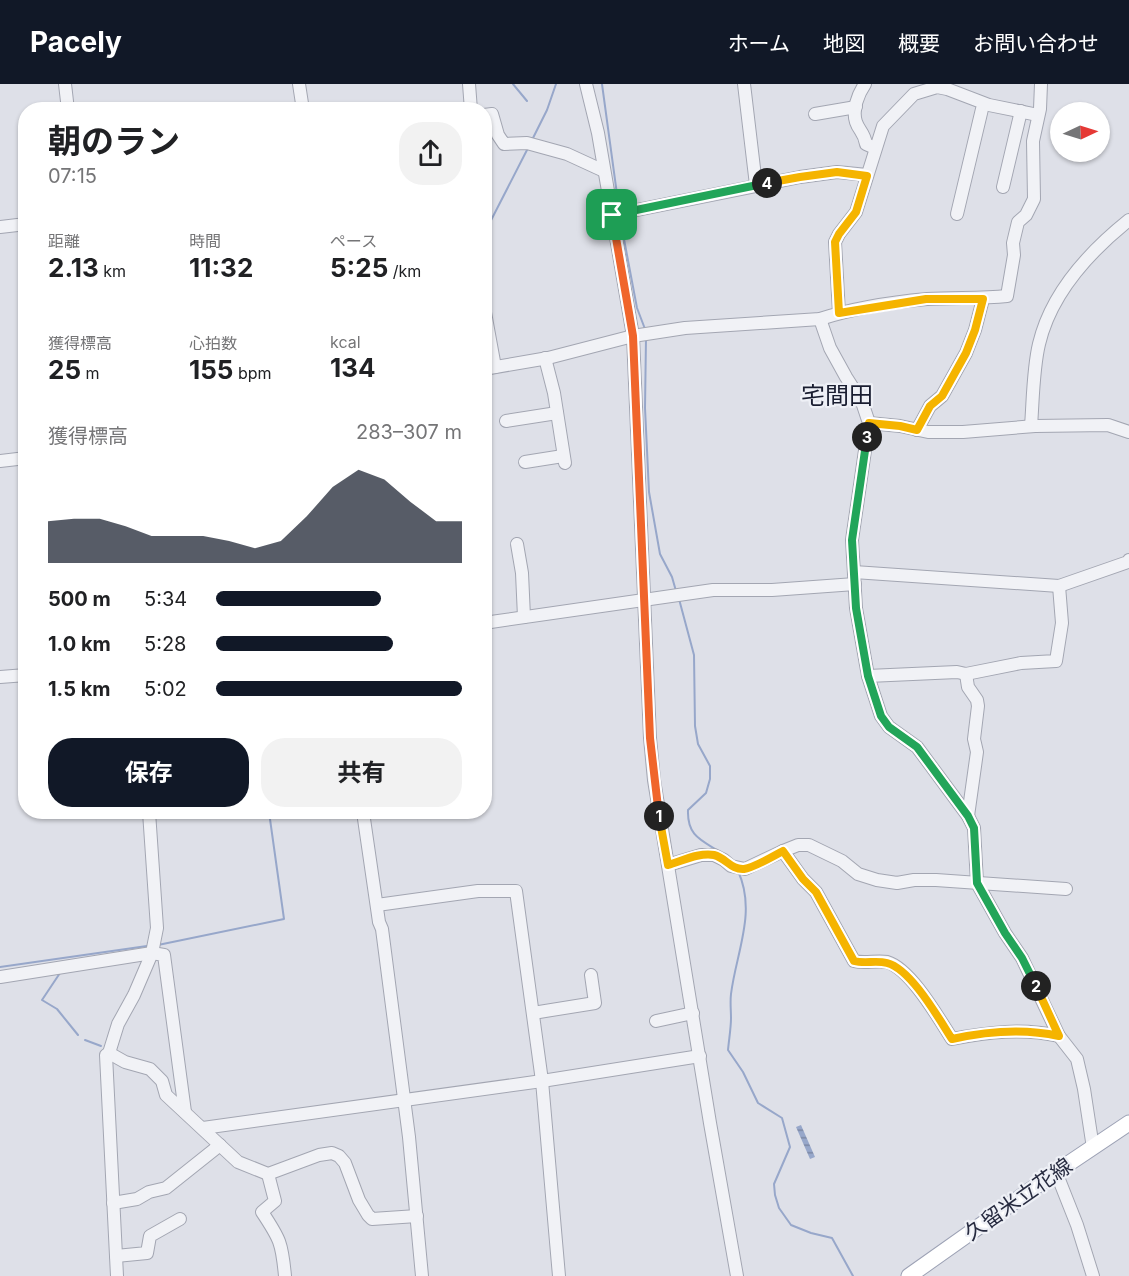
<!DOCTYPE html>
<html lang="ja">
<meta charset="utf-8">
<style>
:root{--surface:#fff;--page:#f2f2f2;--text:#202124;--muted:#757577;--accent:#111827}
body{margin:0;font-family:Inter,"Noto Sans JP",sans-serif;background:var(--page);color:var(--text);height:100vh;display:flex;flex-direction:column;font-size:22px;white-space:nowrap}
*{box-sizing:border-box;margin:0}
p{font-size:20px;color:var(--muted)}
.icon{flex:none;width:33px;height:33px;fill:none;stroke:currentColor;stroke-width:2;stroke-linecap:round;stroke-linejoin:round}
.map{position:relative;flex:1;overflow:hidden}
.sheet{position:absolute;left:18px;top:18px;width:474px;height:717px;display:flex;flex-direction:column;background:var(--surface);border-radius:24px;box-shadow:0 2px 4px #0004}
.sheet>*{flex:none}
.needle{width:39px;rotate:86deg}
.fabs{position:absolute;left:1050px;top:18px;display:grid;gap:12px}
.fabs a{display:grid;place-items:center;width:60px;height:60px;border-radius:50%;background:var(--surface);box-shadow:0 2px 4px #0004;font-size:30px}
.pin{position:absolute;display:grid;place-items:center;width:51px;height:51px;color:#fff;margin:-26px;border-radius:12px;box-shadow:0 3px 9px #0006}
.km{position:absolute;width:30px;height:30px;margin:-15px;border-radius:50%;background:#222;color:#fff;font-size:16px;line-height:30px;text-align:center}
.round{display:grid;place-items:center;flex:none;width:63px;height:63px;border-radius:24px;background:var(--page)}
.head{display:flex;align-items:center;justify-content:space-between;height:102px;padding:0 30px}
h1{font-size:33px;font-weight:700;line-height:45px}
.stats{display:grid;grid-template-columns:repeat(3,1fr);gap:9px;height:102px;padding:6px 30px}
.stats div{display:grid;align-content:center}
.stats b{font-size:26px;font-weight:700}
.stats small{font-size:16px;font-weight:400}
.stats p{font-size:16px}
.chart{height:168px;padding:12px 30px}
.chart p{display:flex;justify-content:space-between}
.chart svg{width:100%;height:108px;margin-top:6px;fill:var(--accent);opacity:.7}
.button{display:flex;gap:12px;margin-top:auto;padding:12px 30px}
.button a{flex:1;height:69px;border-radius:24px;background:var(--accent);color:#fff;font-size:24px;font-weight:700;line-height:69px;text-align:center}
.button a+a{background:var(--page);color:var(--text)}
ul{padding:0 30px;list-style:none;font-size:20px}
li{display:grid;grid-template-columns:96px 72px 1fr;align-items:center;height:45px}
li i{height:15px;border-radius:8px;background:var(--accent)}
header{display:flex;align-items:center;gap:36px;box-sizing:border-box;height:84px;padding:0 30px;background:var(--accent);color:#fff}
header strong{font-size:28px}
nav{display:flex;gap:33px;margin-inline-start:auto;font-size:21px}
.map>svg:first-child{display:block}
</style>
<header>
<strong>Pacely</strong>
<nav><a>ホーム</a><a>地図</a><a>概要</a><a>お問い合わせ</a></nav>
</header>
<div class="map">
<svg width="1129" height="1192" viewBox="0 0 1129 1192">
<defs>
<pattern id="water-rules" width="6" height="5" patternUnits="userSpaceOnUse" patternTransform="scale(1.5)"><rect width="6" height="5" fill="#97a7ca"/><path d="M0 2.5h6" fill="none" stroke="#7b88a5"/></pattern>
</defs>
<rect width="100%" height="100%" fill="#dee0e8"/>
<path fill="url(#water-rules)" d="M801 1041 815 1073 810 1075 796 1043Z"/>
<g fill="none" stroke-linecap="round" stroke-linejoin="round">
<g stroke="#97a7ca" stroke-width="2">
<path d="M513 0 527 17"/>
<path d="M602 0 619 125"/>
<path d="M532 56 547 26 556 0"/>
<path d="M620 134 637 224 645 245"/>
<path d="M484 150 528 64"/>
<path d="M646 254 645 324 649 408 660 470 672 493 676 507"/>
<path d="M679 515 694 571 695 642 698 660 710 682V695L706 709 688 726C687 752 701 756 720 768"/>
<path d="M738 787C757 828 736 869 731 910 730 918 731 926 731 934 731 944 729 955 728 966L743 988 758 1019 782 1034 790 1063 774 1100 775 1111 779 1124 791 1141 811 1149 832 1154 853 1192"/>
<path d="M158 861 284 835 269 728"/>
<path d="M0 883 147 862"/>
<path d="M60 889 42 916 57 925 78 951"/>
<path d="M85 956 101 962"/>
</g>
<defs>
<g id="minor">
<path d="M65 0 68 26"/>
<path d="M299 0 303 26"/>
<path d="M469 0 471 26"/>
<path d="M586 0 598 49 633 252 650 654 654 696 710 1039 737 1192"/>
<path d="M744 0 756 101"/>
<path d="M865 0C858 10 852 26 856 38 859 47 864 48 866 60L875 64"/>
<path d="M815 30 856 23"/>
<path d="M484 31 492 30 498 51 504 60 527 59 567 70 604 87"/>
<path d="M1003 103 1021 27"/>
<path d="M957 130 982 25"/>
<path d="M612 131 800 93 837 88 867 91"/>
<path d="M0 143 26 140"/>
<path d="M484 223 495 283"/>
<path d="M839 229 835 158 839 150 856 128 883 42 914 10 937 3 947 5 989 21 1038 31"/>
<path d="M820 235 830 264 846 293 862 318 869 339 852 456 856 524 868 592 881 632 889 643 917 663 968 732 974 744 977 799 1005 849 1022 874 1059 952 1077 975 1084 1005 1093 1064"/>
<path d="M545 274 554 309 565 379"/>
<path d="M484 285 548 274 633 252 685 244 820 235C851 225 894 218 927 215 953 213 980 215 1007 212L1014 171 1013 159 1018 138 1026 131 1034 115 1033 57 1040 25 1041 0"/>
<path d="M506 337 557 329"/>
<path d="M869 339 900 342 928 348H963L1035 342 1108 341 1129 348"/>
<path d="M1031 342C1033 316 1033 285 1039 260 1051 209 1089 168 1129 136"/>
<path d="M917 346 930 322 942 312 966 269 975 246 983 215"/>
<path d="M0 377 26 374"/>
<path d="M525 378 563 372"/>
<path d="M517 460 522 489 524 533"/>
<path d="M854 488 1059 502 1128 478 1129 476"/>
<path d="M484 539 713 506H772L855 500"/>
<path d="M966 590 968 603 977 616 978 622 974 655 977 668 968 732"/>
<path d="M868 592 957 588 966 590 1021 579 1056 577 1062 539 1059 502"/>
<path d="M0 593 26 591"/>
<path d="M363 728 379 838 382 845 409 1053 422 1192"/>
<path d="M783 767 803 795 816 808 854 877C865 880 876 876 887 878 911 885 939 935 952 955 988 948 1023 944 1059 952"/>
<path d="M668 781 701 771H714L724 776 731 782 745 785 783 767 798 761H809L842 777 858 790 877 796 897 799 914 796H936L1066 805"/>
<path d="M377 821 478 807H516L542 997 559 1192"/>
<path d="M0 893 152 869 164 871 185 1028"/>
<path d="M533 929 595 919 591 891"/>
<path d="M656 937 693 929"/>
<path d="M109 969 125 978 150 985 162 997 166 1011 238 1078 268 1090 319 1071 332 1069 339 1072 345 1079 359 1116 368 1131 372 1135 417 1132"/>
<path d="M203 1044 542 997 700 972"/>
<path d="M1056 1088 1077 1141 1093 1192"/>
<path d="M268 1090 275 1117 262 1128C280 1155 282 1159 285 1192"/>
<path d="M113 1119 137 1115 149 1108 166 1104 220 1061"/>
<path d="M116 1172 147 1169 150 1152 180 1135"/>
<path d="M117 1192 106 971 109 969 118 940 134 911 152 869 157 844 149 728"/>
</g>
<path id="major" d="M909 1192 1056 1088 1129 1039"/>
</defs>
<use href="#minor" stroke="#a3a6b2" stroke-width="14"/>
<use href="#major" stroke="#9da2b5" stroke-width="17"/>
<use href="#minor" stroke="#f1f2f6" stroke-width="12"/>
<use href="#major" stroke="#fff" stroke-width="15"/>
</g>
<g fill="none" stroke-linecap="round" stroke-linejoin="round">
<defs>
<path id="split-1" d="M612 131 633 252 650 654 659 732"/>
<path id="split-2" d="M659 732 668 781C682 777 700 768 714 771 726 774 731 786 744 785 753 784 774 772 783 767L803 795 816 808 854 877C865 880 876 876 887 879 911 885 939 935 952 955 988 947 1023 944 1059 952L1036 902"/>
<path id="split-3" d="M867 353 852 456 856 524 868 592 881 632 889 643 917 663 968 732 974 744 977 799 1005 849 1022 874 1036 902"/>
<path id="split-4" d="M767 99 800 93 837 88 867 92 856 128 839 150 835 158 839 229 926 215H983L975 246 966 269 942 312 930 322 917 346 900 342 869 339 867 353"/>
<path id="split-5" d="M612 131 767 99"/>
</defs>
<use href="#split-1" stroke="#fff" stroke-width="12"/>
<use href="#split-2" stroke="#fff" stroke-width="12"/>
<use href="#split-3" stroke="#fff" stroke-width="12"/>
<use href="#split-4" stroke="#fff" stroke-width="12"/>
<use href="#split-5" stroke="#fff" stroke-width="12"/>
<use href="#split-1" stroke="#f0652b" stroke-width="8"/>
<use href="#split-2" stroke="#f5b400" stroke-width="8"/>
<use href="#split-3" stroke="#22a559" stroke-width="8"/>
<use href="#split-4" stroke="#f5b400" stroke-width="8"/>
<use href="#split-5" stroke="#22a559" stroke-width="8"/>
</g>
<g text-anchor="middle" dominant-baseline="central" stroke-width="4.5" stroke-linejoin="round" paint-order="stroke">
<g font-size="21" fill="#272b40" stroke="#eef0f6">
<text transform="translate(1018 1115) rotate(-35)">久留米立花線</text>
</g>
<g font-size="24" fill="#191d30" stroke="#eef0f6">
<text x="837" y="311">宅間田</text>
</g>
</g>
</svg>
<div class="fabs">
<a><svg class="needle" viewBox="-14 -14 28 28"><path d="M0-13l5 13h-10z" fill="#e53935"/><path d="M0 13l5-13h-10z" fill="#757577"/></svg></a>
</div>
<div class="pin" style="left:612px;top:131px;background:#1e9e55"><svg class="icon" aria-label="arrive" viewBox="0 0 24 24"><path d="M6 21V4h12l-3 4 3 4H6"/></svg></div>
<b class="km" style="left:659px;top:732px">1</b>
<b class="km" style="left:1036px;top:902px">2</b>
<b class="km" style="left:867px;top:353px">3</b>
<b class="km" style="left:767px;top:99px">4</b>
<section class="sheet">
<div class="head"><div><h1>朝のラン</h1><p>07:15</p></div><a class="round"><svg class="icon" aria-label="share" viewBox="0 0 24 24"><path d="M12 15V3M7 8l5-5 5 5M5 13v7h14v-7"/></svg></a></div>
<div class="stats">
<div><p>距離</p><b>2.13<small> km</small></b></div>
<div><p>時間</p><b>11:32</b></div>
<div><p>ペース</p><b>5:25<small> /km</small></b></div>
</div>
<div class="stats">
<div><p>獲得標高</p><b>25<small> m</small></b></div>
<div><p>心拍数</p><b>155<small> bpm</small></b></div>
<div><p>kcal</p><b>134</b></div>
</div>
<div class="chart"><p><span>獲得標高</span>283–307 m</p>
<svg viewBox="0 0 160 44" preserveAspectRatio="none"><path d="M0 44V27L10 26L20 26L30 29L40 33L50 33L60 33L70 35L80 38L90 35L100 25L110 13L120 6L130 10L140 19L150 27L160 27V44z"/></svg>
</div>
<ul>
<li><b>500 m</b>5:34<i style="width:67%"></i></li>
<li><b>1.0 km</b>5:28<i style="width:72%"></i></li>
<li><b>1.5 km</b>5:02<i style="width:100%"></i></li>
</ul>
<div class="button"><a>保存</a><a>共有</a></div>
</section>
</div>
